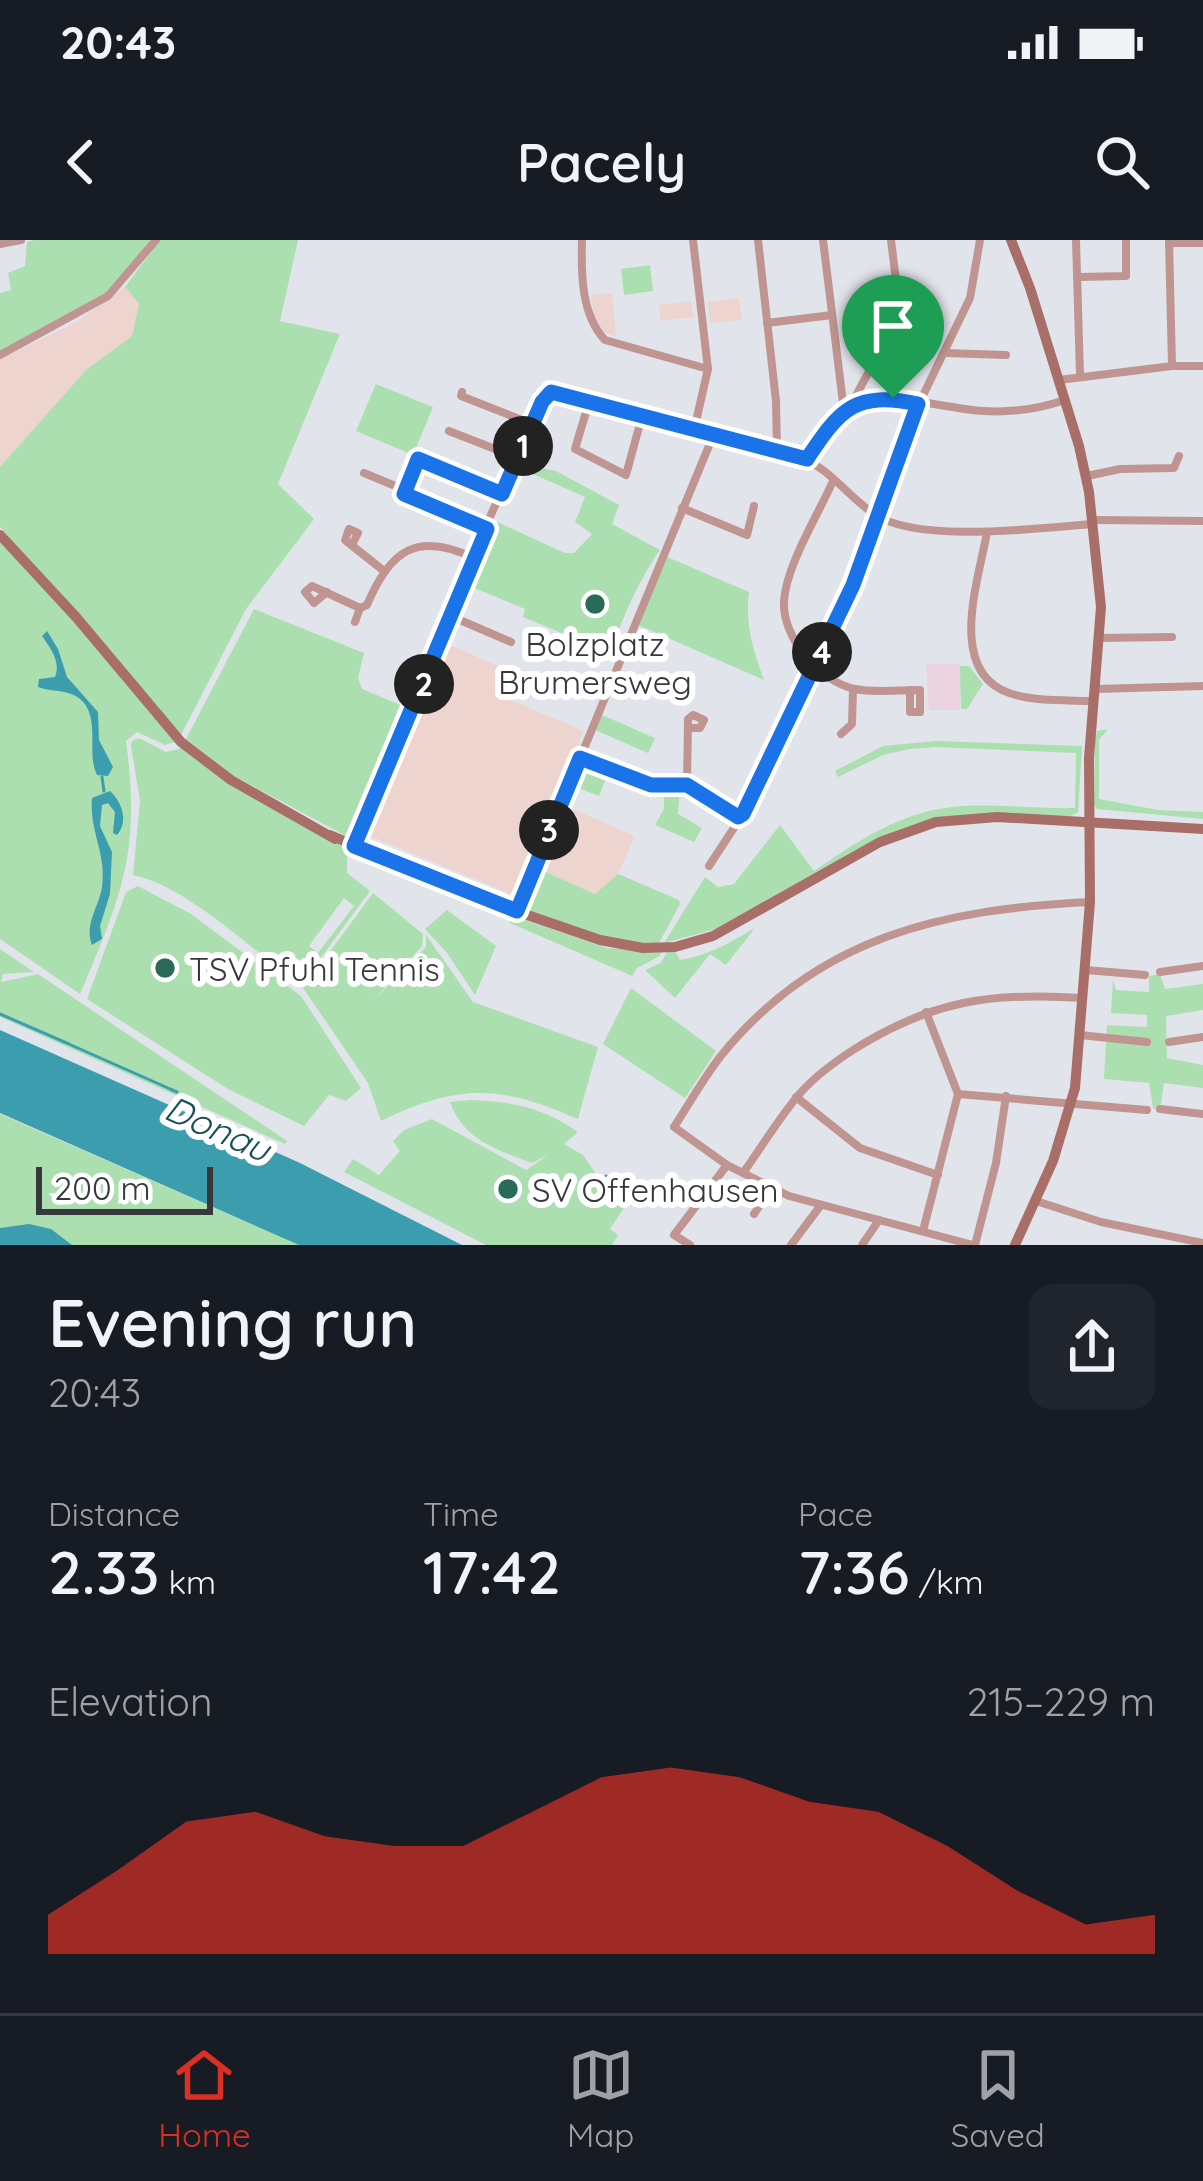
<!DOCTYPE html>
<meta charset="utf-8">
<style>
:root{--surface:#171b24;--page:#20242c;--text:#f1f3f6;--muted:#9ea1a6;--line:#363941;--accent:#d93025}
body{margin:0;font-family:Quicksand,sans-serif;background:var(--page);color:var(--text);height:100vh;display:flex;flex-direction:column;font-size:45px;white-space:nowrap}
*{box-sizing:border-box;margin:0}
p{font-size:39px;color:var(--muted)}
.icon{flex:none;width:66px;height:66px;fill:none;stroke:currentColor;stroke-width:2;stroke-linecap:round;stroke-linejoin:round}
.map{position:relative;height:1005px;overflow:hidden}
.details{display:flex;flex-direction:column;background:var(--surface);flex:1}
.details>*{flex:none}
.scale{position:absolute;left:36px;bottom:30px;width:177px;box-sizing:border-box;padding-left:12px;border:6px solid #37383b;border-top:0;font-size:33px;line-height:42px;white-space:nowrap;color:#37383b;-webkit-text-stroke:9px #fff;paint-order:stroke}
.pin{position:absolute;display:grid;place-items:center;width:102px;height:102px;color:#fff;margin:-123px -51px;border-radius:50% 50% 50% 0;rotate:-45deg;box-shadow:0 0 12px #0007}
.pin .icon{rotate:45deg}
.km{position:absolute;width:60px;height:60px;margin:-30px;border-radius:50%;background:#222;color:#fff;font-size:33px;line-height:60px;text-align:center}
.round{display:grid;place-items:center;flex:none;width:126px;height:126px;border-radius:24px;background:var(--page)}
.headline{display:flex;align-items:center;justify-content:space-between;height:204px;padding:0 48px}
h1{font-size:66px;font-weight:600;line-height:90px}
.stats{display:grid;grid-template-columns:repeat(3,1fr);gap:18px;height:204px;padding:12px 48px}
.stats div{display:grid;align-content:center}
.stats b{font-size:60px;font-weight:600}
.stats small{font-size:33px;font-weight:400}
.stats p{font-size:33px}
.chart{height:336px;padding:24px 48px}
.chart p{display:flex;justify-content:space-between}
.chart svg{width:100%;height:216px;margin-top:12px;fill:var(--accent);opacity:.7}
.status{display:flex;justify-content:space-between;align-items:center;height:84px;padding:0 60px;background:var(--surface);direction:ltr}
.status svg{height:33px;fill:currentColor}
header{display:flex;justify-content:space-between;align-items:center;height:156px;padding:0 48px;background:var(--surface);font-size:54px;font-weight:600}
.menu{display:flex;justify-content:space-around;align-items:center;height:168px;border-top:3px solid var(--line);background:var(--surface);font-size:33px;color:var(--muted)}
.menu a{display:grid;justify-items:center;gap:6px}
.menu .active{color:var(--accent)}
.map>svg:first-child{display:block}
</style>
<div class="status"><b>20:43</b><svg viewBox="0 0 49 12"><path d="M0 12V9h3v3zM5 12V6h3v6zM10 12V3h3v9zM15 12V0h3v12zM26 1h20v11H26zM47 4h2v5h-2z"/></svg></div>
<header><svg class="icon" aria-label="back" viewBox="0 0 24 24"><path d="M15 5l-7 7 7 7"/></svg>Pacely<svg class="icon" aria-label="search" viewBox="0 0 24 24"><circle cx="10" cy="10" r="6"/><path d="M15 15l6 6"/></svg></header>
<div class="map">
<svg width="1203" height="1005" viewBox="0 0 1203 1005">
<rect width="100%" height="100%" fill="#e2e4eb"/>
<g fill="#eed4ce">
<path d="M125 47 139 64 132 96 86 130 0 227V119L75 83Z"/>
<path d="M612 53 616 97 602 91 594 80 591 55Z"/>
<path d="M739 58 742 80 710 83 708 62Z"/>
<path d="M691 61 694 77 661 81 659 65Z"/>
<path d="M445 403 519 435 509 459 583 491 516 656 363 593Z"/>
<path d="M563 565 635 596 618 634 595 654 537 628Z"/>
</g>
<path fill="#ebd3df" d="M926 424H961L960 470H929Z"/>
<g fill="#abdfb0" fill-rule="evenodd">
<path d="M34 0H153L109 51 81 70 0 112V53L11 50 8 33 25 26 27 2Z"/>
<path d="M160 0H298L280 81 340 94 278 244 314 279 246 369 181 495 0 287V227L86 130 132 96 139 64 125 47Z"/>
<path d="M650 25 653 51 624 55 621 29Z"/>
<path d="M376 144 433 167 413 215 356 191Z"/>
<path d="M521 224 556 231 619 265 612 284 660 310C644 331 616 388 612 414L523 377 525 369 472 347 476 336 471 333 488 293 476 334 479 335 497 282 565 313H574L592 294 575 282 585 257 519 228Z"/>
<path d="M0 302 58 363 175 502 165 505 137 492 126 501C141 611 122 655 80 754L0 699Z"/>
<path d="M665 316 749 352C745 384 753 410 764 440L638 385Z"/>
<path d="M254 369 364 413 358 438 362 449 405 467 346 596 234 536 186 499Z"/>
<path d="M960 426H969L983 444 967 469H961Z"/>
<path d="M602 475 655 498 648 513 595 490Z"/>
<path d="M1108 489 1099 500V559L1158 570 1203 572V579L1097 569 1094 565 1095 501 1097 491Z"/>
<path d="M139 498 166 512 182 508 229 543 347 608V633L370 651 300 746C255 712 187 646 133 635L140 561 131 506 132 501ZM344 658 354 666 318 713 309 706Z"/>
<path d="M936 501 1082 506 1078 572 1071 576 934 579 716 689 664 703 705 637 718 647 734 644 780 585 814 631C858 601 904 569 963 566 1000 564 1038 569 1075 568L1076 513 936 507 910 509 883 515 838 537 835 531 883 506Z"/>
<path d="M583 524 607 536 599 556 571 545Z"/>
<path d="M664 549H680L678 574 702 588 694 602 655 585 664 569Z"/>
<path d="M537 628 595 654 618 634 679 660 680 664 658 705 617 702 530 672 525 664Z"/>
<path d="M138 646 191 674 301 756 361 848 346 861 329 855 304 886 228 849 87 759 126 652Z"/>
<path d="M373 653 423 694 422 706 372 762 426 707V695L473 762 598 807 578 879C500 845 459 843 381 881L368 843 303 748Z"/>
<path d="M447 670 496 706 475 755 447 713 425 689Z"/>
<path d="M513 676 607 708 661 712 660 716 637 728 632 736 510 683Z"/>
<path d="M755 688 726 725 710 714 675 758 645 730 661 723 667 712 675 711 680 720C708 716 731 702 755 688Z"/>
<path d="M0 709 34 732 3 734 1 742 38 734 287 901 285 904 0 777Z"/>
<path d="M1160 734 1165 749 1203 744V770L1166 776 1167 818 1203 825V848L1164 843 1160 871 1153 868 1149 843 1104 839 1107 785 1147 787V775L1111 773 1113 739 1116 750 1149 752V736Z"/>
<path d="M631 748 716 811 685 858 603 804Z"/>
<path d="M470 860C514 862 542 867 578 892L564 904 583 915 600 940 629 960 610 989 618 995 612 1005H486L344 932 353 919 379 935 400 911 393 901 404 890 432 879 526 930 548 915 532 923C496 910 463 899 450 862Z"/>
<path d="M0 874 299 1005H0Z"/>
</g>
<g fill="#3c9dae">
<path d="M47 391 58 409 67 437 98 472 99 500 113 527 108 536 97 535C85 512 106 464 68 453 58 450 48 451 38 447L39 439 55 437C61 422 51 409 42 396Z"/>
<path d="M110 551C122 562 129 582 117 595L113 593 115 572 108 563 102 565 100 586 112 612 110 654 100 686 102 699 92 705C84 684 99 667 102 647 107 615 89 590 92 558Z"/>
<path d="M0 790 300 923 462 1005H299L0 873Z"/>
<path d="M29 984 51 989 72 1005H0V988Z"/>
</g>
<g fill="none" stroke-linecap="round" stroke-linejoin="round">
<g stroke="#3c9dae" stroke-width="3">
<path d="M102 537 104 551"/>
<path d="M0 774 69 804"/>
<path d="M71 805 168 848"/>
<path d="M170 849 177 852"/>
<path d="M606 936 628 947"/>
</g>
<g stroke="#c09591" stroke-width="8">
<path d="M582 0C581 32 581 75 605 100L708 129"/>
<path d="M693 0 708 129 694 190"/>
<path d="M758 0 776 161 777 211"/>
<path d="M823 0 844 171"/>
<path d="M1076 0 1080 135"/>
<path d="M1169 0 1172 126"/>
<path d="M1169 3H1203"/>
<path d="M0 4 21 0"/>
<path d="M1079 37 1126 36V0"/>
<path d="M767 83 832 75"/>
<path d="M945 113 1006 115"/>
<path d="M0 115 108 56 156 0"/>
<path d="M1059 140 1172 126H1203"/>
<path d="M462 152 461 156 532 184"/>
<path d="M589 162 575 209 626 235 642 176"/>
<path d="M851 165 900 73 891 0"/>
<path d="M449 191 518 218"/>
<path d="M807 219C818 202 829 180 847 169 880 147 944 169 983 171 1012 173 1038 169 1065 160"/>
<path d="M364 233 405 250"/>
<path d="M1087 236 1120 229 1174 228 1179 216"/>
<path d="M833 241C818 275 786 326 784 361 782 398 820 442 855 449 875 453 899 450 920 450V472"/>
<path d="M682 268 747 295 754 266"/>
<path d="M1092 280 1203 281"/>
<path d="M487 289 404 254 418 219 502 254"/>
<path d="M987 292C979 339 946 431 1009 453 1034 462 1066 460 1093 461"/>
<path d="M353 303 358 293 349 289 345 300 384 331"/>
<path d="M327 352 314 363 305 352 312 346 360 368 367 365C390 310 417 291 474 318"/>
<path d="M453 377 511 402"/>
<path d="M355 382 360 368"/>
<path d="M1099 398 1172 397"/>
<path d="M1096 449 1203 446"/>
<path d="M910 450V472H920"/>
<path d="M841 494 852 484 853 449"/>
<path d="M580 517 651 545H687L738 577"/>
<path d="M687 545 688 479 693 475 704 480 700 488H688"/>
<path d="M354 606 453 377 465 332 542 162 551 152C632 174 723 191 801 218 828 227 850 258 874 274 918 304 1040 288 1093 284"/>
<path d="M709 626 743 574 853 345 915 172 970 58 980 0"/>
<path d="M517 671 713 196"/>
<path d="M1086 730 1145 735"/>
<path d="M1160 732 1203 726"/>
<path d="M1080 795 1147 802"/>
<path d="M1169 802 1203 797"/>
<path d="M958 854 1147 870"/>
<path d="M796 857 860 908 938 935"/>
<path d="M1160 869 1203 874"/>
<path d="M743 933C761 908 777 881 797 857 812 838 833 823 853 810 932 760 992 752 1083 758"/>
<path d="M1036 961 1101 982 1203 1003"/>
<path d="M754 974 771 948"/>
<path d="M923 991 958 854 926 772"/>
<path d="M690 1005 674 995 727 925"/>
<path d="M791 1005 821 965"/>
<path d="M862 1005 879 980"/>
<path d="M973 1005 789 956 727 925 674 887C689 864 703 839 720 817 817 696 944 669 1090 662"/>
<path d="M975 1005 996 923 1006 856"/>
</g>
<g stroke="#aa6e69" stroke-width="10">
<path d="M1011 0 1030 48 1079 206 1089 252 1101 367 1089 518 1090 662 1075 848 1053 921 1015 1005"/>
<path d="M0 295 76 377 181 502 231 540 335 599"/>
<path d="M330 595 475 657 600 700 643 708 675 707 713 696 880 602 936 582 997 577 1203 589"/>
</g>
</g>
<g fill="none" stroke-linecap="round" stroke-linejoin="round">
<defs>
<path id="route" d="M551 152 807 219C841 168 855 151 918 164L853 345 743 574 738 577 687 545H651L580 518 517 671 354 606 487 289 404 254 418 219 502 254 542 162Z"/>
</defs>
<use href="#route" stroke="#fff" stroke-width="24"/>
<use href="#route" stroke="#1a73e8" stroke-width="15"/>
</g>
<g fill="#296a59" stroke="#fff" stroke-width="4.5">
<circle cx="595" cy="364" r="12"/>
<circle cx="165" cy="728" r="12"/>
<circle cx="508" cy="949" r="12"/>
</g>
<g text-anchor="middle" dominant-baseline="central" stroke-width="12" stroke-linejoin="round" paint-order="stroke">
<g font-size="33" fill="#37383b" stroke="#fff" text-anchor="start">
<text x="595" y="403" text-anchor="middle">Bolzplatz<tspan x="595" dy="38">Brumersweg</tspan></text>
<text x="189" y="728">TSV Pfuhl Tennis</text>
<text x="532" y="949">SV Offenhausen</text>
</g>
<g font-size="36" font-style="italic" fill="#184f59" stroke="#fff">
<text transform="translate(218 888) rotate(24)">Donau</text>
</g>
</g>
</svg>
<div class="scale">200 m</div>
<div class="pin" style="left:893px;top:158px;background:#1e9e55"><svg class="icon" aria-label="arrive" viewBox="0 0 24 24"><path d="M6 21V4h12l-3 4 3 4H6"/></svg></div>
<b class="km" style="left:523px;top:206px">1</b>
<b class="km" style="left:424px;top:444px">2</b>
<b class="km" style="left:549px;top:590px">3</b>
<b class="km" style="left:822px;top:412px">4</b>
</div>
<section class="details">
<div class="headline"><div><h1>Evening run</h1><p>20:43</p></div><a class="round"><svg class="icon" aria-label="share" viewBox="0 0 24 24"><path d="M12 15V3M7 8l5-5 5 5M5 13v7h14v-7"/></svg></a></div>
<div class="stats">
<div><p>Distance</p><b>2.33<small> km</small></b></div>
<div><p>Time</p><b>17:42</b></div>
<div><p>Pace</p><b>7:36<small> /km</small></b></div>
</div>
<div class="chart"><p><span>Elevation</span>215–229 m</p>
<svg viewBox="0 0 160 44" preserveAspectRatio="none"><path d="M0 44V36L10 27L20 17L30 15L40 20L50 22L60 22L70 15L80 8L90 6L100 8L110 13L120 15L130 22L140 31L150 38L160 36V44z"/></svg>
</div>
</section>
<nav class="menu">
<a class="active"><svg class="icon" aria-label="home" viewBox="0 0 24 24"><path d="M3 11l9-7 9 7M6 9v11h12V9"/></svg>Home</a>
<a><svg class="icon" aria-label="map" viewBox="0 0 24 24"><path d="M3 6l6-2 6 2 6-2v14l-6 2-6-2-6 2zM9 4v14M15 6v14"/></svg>Map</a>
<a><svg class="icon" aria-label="saved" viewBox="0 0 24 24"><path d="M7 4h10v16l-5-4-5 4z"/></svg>Saved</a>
</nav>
